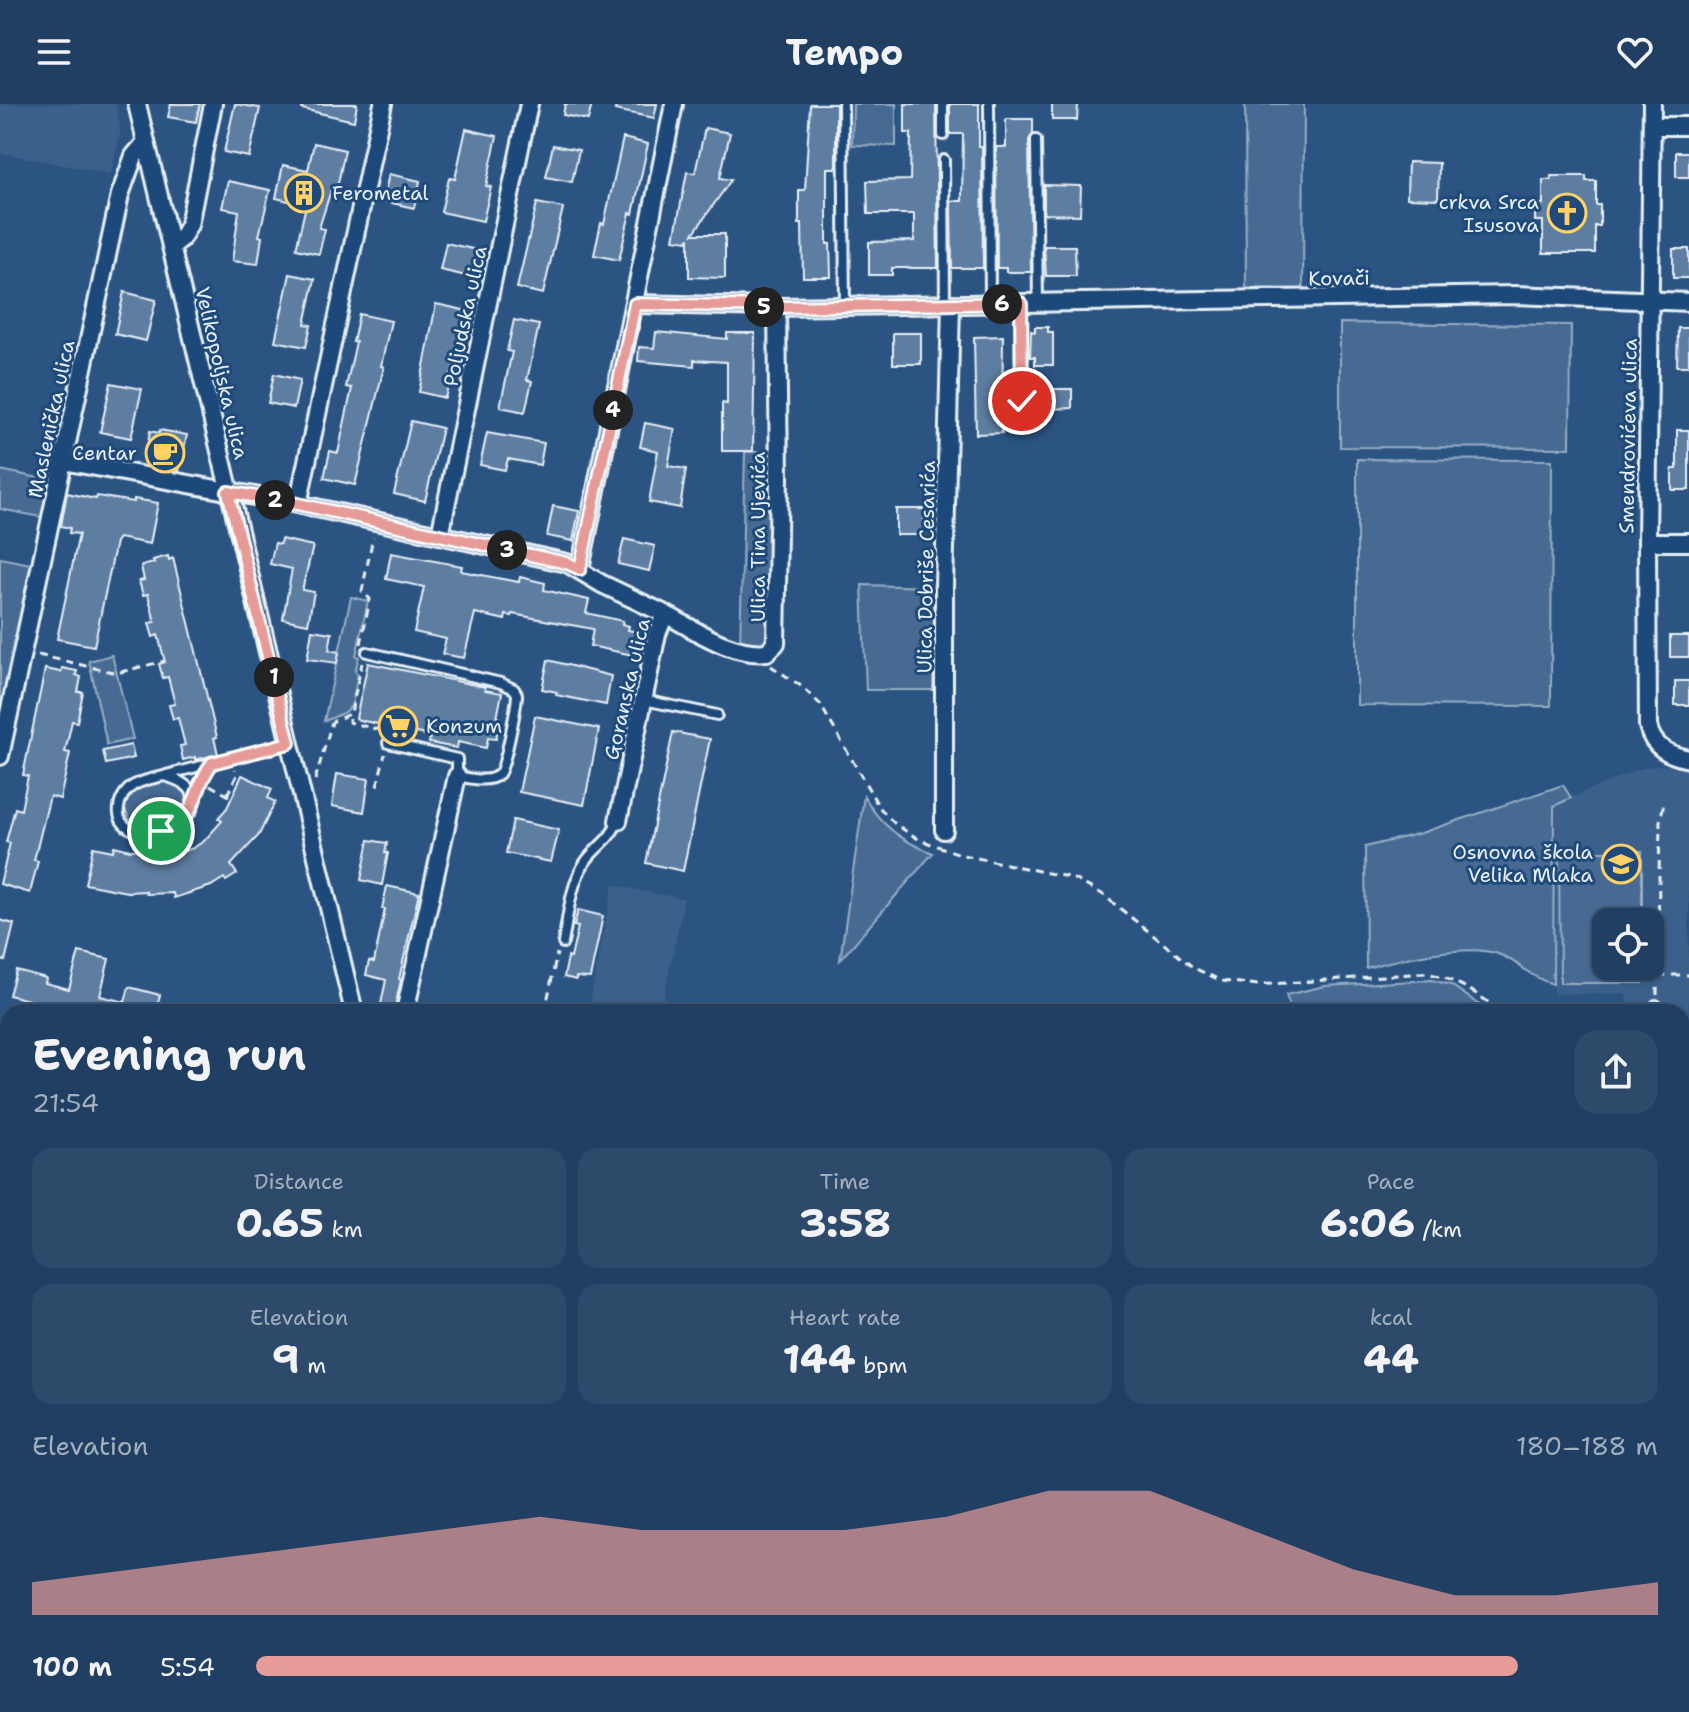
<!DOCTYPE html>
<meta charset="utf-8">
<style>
:root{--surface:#203f62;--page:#2d4a6b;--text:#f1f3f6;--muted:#a2afbe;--line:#3d5877;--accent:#e69b98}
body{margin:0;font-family:"Shantell Sans",sans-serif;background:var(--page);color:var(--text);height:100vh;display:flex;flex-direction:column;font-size:30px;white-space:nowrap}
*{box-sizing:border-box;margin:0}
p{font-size:26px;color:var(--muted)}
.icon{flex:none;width:44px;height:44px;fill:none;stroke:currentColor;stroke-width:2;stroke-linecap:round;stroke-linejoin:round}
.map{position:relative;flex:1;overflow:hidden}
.panel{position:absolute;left:0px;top:900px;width:1690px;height:708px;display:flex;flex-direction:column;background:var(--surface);border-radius:24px 24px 0 0;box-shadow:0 2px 6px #0004,0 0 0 2px var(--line)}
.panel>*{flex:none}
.controls{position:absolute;left:1592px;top:804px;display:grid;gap:16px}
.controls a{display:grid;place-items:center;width:72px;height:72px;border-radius:16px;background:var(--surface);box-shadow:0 2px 6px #0004,0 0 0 2px var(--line);font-size:40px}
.pin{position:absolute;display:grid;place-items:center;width:68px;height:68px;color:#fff;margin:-34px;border:4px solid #fff;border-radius:50%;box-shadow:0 2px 8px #0007}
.km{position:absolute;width:40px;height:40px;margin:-20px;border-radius:50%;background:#222;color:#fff;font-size:22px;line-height:40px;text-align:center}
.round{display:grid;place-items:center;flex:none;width:84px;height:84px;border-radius:24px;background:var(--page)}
.headline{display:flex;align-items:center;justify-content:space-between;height:136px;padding:0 32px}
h1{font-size:44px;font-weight:700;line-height:60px}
.figures{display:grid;grid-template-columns:repeat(3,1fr);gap:12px;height:136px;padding:8px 32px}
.figures div{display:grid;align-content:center;border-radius:20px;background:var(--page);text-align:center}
.figures b{font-size:40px;font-weight:700}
.figures small{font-size:22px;font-weight:400}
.figures p{font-size:22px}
.chart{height:224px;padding:16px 32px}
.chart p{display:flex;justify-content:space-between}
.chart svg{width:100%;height:144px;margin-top:8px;fill:var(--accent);opacity:.7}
ul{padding:0 32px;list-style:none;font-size:26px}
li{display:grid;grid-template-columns:128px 96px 1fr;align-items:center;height:60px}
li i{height:20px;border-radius:10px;background:var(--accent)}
header{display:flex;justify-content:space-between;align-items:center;height:104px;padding:0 32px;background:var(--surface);font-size:36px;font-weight:700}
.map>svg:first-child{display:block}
</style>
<header><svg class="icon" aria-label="menu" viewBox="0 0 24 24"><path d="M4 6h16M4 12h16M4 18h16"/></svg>Tempo<svg class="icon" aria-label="heart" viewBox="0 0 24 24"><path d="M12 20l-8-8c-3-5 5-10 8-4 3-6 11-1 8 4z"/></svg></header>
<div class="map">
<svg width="1689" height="1608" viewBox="0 0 1689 1608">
<rect width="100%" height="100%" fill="#2b5482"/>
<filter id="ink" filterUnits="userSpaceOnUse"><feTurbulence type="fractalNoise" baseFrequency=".0125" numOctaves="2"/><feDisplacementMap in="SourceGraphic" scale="16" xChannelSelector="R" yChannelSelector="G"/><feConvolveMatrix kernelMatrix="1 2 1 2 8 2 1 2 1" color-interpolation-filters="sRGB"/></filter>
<g filter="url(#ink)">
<g fill="#3a608b" fill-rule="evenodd">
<path d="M0 0H115L121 25 111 70 0 49Z"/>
<path d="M1660 661 1689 662V909L1627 905 1626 890H1553L1554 701 1641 664ZM1606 818H1650V862H1606Z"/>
<path d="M613 781 684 795 661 908H588Z"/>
<path d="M25 1600H348L346 1608H23Z"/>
</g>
<g fill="#476b93" stroke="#98aec6" stroke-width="2">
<path d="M853 0H896V42L852 41Z"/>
<path d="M1245 0H1304L1303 185 1246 184Z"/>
<path d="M1340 219 1571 221 1570 344 1340 343Z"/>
<path d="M745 348H771V525L766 539 757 545 740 542Z"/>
<path d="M1357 355 1552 356 1551 602 1357 601Z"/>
<path d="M0 366 49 376 41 413 0 405Z"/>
<path d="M0 454 31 460 0 612Z"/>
<path d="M862 481 936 483 933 586H866Z"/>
<path d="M351 493 368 497 356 552 359 553 355 567 358 571C350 606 358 604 324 617Z"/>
<path d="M112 551 133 635 107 641 89 557Z"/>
<path d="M160 677 177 680 185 686 187 698C174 719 150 726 129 715L124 701C131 686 144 680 160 677Z"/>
<path d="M1563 681 1571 694 1554 702 1553 880C1531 874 1522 861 1503 852 1473 837 1398 855 1366 864L1365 743 1421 729Z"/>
<path d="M864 692C879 720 902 738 933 749L840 856Z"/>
<path d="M1559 747H1642V818H1606V862H1642L1643 879H1560Z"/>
<path d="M1432 876 1451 881 1490 908H1292L1286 891 1325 882Z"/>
<path d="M0 1469 8 1471V1600H25L23 1608H0Z"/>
</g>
<g fill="#5d7da1" stroke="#e8f1f8" stroke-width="2">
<path d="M171 0H200L196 18 168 13Z"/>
<path d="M235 0 260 4 249 53 224 48Z"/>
<path d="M303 0H357L354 17 302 5Z"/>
<path d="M565 0H592L588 16 563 11Z"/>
<path d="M616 0H657L654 14 615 6Z"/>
<path d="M810 0H836V64H827V140H830L831 173H803L802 120H799V86H805Z"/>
<path d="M905 0H936L938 164H892V171H869V138L914 137V110H868L867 77 910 76 911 29H905Z"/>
<path d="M950 0H979V43H982L983 164H952L951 97H962L963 30H950Z"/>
<path d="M1052 0H1078L1077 16H1052Z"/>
<path d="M1006 15H1033V30L1029 36 1031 168H1006V164H997L996 43H1006Z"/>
<path d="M705 24 730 29 720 74 731 76 693 130H725V174L689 173V135L687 137 674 135 687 68 695 69Z"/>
<path d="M466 25 497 32 486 82 491 83 483 117 441 108 449 74 455 75Z"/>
<path d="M623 34 648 40 633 110 630 109 619 156 594 151 601 119 604 120Z"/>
<path d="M314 39 345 46 337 84 332 83 319 124 325 125 319 150 296 145 306 101 276 94 283 61 308 66Z"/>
<path d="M553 41 579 46 572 78 546 73Z"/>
<rect x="1676" y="48" width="13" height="25"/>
<path d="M1408 58 1439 59 1438 95 1407 94Z"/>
<path d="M389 70 420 77 414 104 383 97Z"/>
<path d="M1551 72H1586V77H1596V101H1600V122H1595V149H1543V117H1535V100H1543V76H1551Z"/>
<path d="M228 77 270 86 259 132 262 133 258 160 232 157 239 107 222 104Z"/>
<path d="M1044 81 1081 82 1080 111 1044 110Z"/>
<path d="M537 99 563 104 543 190 517 184Z"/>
<path d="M446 139 477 146 471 173 440 166Z"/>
<path d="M1044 142H1075L1076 172H1046Z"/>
<rect x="1673" y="145" width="16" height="29"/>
<path d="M290 170 315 175 305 220 311 221 306 243 275 237Z"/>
<path d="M124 188 156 196 146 237 115 230Z"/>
<path d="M436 200 468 207 445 294 419 288Z"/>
<path d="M359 210 391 217 381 262 384 263 355 381 324 374 330 347 338 349 352 284 346 283 356 238H353Z"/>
<path d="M514 216 539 221 527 276 532 277 525 308 500 303 512 248 507 247Z"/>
<path d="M1035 223H1048V228H1053V261H1035V253H1030L1031 227 1035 228Z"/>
<path d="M1678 224H1689V262H1677Z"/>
<path d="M656 228 727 235V229H755L753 347H722V299L727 300V258L694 256V262L638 257 639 243 654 244Z"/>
<rect x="893" y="229" width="28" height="31"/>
<path d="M1003 232 1002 329 976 330 974 233Z"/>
<path d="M274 270 300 276 294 304 268 299Z"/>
<path d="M111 279 142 285 131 334 100 328Z"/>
<path d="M1042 285H1072V304L1048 305V298H1042Z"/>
<path d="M411 317 442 324 425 397 394 390Z"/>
<path d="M645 319 675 325 668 362 686 365 680 404 649 398 658 347 640 343Z"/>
<path d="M160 326 187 331 179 367 148 361 150 352 146 351 150 327 159 329Z"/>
<path d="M1677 326H1689V386H1672V365H1677Z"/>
<path d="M487 329 544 339 540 361 508 355 505 366 480 361Z"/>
<path d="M67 389 96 395 97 392 134 398V395L158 399 150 440 119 434 116 438 94 542 57 535 79 430 69 429 70 424 61 422Z"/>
<path d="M553 402 579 407 573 437 547 432Z"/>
<rect x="896" y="405" width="28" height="26"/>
<path d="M281 435 313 442 302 486 314 488 308 520 283 515 292 465 270 460 275 439 280 440Z"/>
<path d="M624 435 655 442 649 467 618 460Z"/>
<path d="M391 449 462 462 461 467 502 475 519 478 520 473 545 479 544 486 589 496 586 509 623 517 622 520 629 522 628 526 638 528 633 551 590 542 593 525 512 510V512L506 511 505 516 475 509 464 554 442 550 446 535 414 528 424 483 386 475Z"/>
<path d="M168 452 169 456 173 454 217 633 214 634 218 650 195 656V653L183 656 180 642 185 641 178 614 173 615 169 601 175 600 168 573 163 574 159 560 165 558 158 531 153 533 149 519 155 518 148 490 143 491 139 477 144 476 141 462 154 459 153 456Z"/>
<path d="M312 526 332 529 329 546 339 548 337 559 307 555Z"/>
<rect x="1670" y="532" width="19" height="21"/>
<path d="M548 556 611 572 606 601 556 591 557 588 542 585Z"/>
<path d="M368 559 485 583V586L502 589 497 614 500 615 496 635 488 634 486 644 458 638 457 644 429 639 430 632 402 626 401 630 387 627 388 622 359 616 356 614Z"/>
<path d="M62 564 77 567 76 571 81 573 78 588H83L77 618 72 617 65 648 70 649 60 695 50 692 34 756 38 757 30 789 0 780 10 739 6 738 15 704 21 706 28 672 23 671 45 565 61 568Z"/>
<rect x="1675" y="577" width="14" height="24"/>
<path d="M535 612 599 625 584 701 519 688Z"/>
<path d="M673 628 710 635 683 767 646 759Z"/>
<path d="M131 641 134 654 106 660 103 647Z"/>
<path d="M337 670 369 675 364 708 332 702Z"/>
<path d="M242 671 272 685 268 694 275 698 259 731 231 761 237 770 226 777 224 774 211 782 174 794 173 789 146 790V787L127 788 85 780 93 743 113 747 114 742 130 746 158 745 161 755 193 744 204 737 222 717 218 714 227 704Z"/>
<path d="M513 716 559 726 551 758 506 749Z"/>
<path d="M369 736 387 739 385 749H388L382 781 361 776Z"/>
<path d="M387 782 419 789 399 875 401 876 395 903 381 900 386 876 366 871 369 857 374 858 385 805H382Z"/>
<path d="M578 806 603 812 590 874 576 873V876L564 873 568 853 571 854 578 823 574 822Z"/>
<path d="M0 816 14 820 5 857 0 856Z"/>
<path d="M79 848 109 855 100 892 125 898 129 883 160 891 155 908H62L63 905 9 891 16 866 46 874 45 879 69 885Z"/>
</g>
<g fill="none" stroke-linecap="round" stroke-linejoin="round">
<defs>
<g id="lane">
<path d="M843 0 845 201"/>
<path d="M943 0V31"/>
<path d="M989 0 990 199"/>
<path d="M1036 36 1038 198"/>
<path d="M944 56 945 200"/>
<path d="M1021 199 1022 297"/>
<path d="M367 548 501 579 514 585 517 590C517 600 505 664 499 670 489 680 469 674 457 672V655L388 639"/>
<path d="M644 596 717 611"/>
<path d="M166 671 289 639"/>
<path d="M164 672C229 688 174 742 133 726 111 718 117 691 134 681 143 676 154 674 164 672Z"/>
<path d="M194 694 199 680 212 660"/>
<path d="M563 839C568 814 570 782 584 760 595 742 609 739 618 717"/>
<path d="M1656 908V901"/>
<path d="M192 1608 196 1603 233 1608"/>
</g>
<g id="street">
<path d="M137 0 354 908"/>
<path d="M1652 0 1647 438 1648 622C1653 644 1669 651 1689 655"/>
<path d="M1652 22H1689"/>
<path d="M172 142 181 135 189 121 213 0"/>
<path d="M635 200 777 203 1515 191 1689 198"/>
<path d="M63 357 298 400 567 459 602 480 665 510 657 530 618 717"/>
<path d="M298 400 383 0"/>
<path d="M440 431 529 0"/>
<path d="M1647 438H1689"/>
<path d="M580 465 674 0"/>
<path d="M665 510C696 526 731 552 767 548L776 539 779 374 777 203"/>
<path d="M0 652 120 91 134 52 146 38"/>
<path d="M944 726V483L951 200"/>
<path d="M405 908 457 672"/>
<path d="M0 927 8 929"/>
<path d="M0 1033 8 1035"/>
<path d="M0 1170 8 1171"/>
<path d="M1682 1267 1689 1272"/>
<path d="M0 1313 8 1315"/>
<path d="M1682 1443 1689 1439"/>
<path d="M0 1457 8 1459"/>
<path d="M1682 1548 1689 1543"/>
<path d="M539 1600 542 1608"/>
<path d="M613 1600 630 1608"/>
<path d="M1482 1600 1489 1608"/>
<path d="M357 1608 358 1600"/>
<path d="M1063 1608 1067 1600"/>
<path d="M1370 1608 1380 1600"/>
<path d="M1594 1608 1605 1600"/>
</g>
</defs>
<use href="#lane" stroke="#e8f1f8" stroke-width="14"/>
<use href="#street" stroke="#e8f1f8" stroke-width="22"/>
<g stroke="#e8f1f8" stroke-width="3" stroke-dasharray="8 6" stroke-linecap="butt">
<path d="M361 540 370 495 362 487 373 433"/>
<path d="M38 551 117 569 164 557"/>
<path d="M771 562 801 582 820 600 879 703 895 720 920 736 963 751 1072 774 1102 790 1194 864 1222 877 1258 881 1426 869C1456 875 1477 889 1501 908"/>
<path d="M349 614V618L387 628"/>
<path d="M315 676 332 618 351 609 362 559"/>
<path d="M210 681 231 693"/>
<path d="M377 682 385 650"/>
<path d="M227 691 237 671 235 665"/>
<path d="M1658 871H1689"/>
<path d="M1657 891 1660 717 1664 699"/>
<path d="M545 908 557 849"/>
</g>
<use href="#lane" stroke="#1f4a7a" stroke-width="8"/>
<use href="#street" stroke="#1f4a7a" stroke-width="16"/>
</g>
</g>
<g fill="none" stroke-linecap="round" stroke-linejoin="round" filter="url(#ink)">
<defs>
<path id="route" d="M161 727C200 715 191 687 212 659L289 639 228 388 298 400 567 459 580 465 635 200 777 203 1021 199 1022 297"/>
</defs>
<use href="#route" stroke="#fff" stroke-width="16"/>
<use href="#route" stroke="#e69b98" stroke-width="10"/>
</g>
<defs>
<symbol id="building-ring" viewBox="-11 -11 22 22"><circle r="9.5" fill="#1f4a7a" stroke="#ffd166" stroke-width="1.5"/><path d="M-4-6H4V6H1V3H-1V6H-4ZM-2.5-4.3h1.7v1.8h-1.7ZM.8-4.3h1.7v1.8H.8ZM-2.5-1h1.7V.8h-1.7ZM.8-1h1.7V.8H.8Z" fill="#ffd166"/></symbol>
<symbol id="church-ring" viewBox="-11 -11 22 22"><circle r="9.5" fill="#1f4a7a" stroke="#ffd166" stroke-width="1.5"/><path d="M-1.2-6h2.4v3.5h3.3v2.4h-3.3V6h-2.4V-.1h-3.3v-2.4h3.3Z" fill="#ffd166"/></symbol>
<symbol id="cafe-ring" viewBox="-11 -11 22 22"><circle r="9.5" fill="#1f4a7a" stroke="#ffd166" stroke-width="1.5"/><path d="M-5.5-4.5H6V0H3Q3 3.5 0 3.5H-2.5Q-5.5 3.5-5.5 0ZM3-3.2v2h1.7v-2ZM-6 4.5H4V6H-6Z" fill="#ffd166"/></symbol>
<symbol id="supermarket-ring" viewBox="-11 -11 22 22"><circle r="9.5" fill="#1f4a7a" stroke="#ffd166" stroke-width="1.5"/><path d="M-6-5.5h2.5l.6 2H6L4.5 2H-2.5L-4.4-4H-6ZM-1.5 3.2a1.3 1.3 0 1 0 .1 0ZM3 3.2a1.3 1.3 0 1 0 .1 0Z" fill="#ffd166"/></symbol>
<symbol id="school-ring" viewBox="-11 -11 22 22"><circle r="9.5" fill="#1f4a7a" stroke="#ffd166" stroke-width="1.5"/><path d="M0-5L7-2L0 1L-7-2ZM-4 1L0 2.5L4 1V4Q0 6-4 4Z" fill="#ffd166"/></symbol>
</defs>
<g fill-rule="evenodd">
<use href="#building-ring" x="282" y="67" width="44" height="44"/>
<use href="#church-ring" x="1545" y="87" width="44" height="44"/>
<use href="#cafe-ring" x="143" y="327" width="44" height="44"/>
<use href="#supermarket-ring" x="376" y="600" width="44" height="44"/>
<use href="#school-ring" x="1599" y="738" width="44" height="44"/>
</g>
<g text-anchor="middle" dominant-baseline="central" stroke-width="6" stroke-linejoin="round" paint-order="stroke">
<g font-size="20" fill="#e8f1f8" stroke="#1f4a7a" text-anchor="end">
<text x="332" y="89" text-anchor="start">Ferometal</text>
<text x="1539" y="98">crkva Srca<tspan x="1539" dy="23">Isusova</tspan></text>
<text x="137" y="349">Centar</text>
<text x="426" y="622" text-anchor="start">Konzum</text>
<text x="1593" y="748">Osnovna škola<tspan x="1593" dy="23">Velika Mlaka</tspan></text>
</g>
<g font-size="20" fill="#e8f1f8" stroke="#1f4a7a">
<text transform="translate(1339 174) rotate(-1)">Kovači</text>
<text transform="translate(465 212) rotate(-78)">Poljudska ulica</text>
<text transform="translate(222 269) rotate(77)">Velikopoljska ulica</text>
<text transform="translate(51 315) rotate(-78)">Maslenička ulica</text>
<text transform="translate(1628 332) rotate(-89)">Smendrovićeva ulica</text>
<text transform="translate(758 433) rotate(-90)">Ulica Tina Ujevića</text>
<text transform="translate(926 463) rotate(-89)">Ulica Dobriše Cesarića</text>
<text transform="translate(627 585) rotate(-77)">Goranska ulica</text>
</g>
</g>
</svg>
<div class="controls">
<a><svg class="icon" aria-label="locate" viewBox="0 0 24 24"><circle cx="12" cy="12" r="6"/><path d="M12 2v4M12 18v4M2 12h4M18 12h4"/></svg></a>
</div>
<div class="pin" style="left:161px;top:727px;background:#1e9e55"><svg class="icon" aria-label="arrive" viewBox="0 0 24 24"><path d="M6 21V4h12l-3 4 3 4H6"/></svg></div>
<div class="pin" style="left:1022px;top:297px;background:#d93025"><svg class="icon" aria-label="check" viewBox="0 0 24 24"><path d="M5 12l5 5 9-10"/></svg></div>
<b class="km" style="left:274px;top:573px">1</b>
<b class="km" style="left:275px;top:396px">2</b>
<b class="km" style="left:507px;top:446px">3</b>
<b class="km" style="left:613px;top:306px">4</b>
<b class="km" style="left:764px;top:203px">5</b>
<b class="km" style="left:1002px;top:200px">6</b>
<section class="panel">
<div class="headline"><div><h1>Evening run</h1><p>21:54</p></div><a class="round"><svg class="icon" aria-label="share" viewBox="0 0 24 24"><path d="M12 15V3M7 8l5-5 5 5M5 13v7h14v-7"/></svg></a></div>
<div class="figures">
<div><p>Distance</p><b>0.65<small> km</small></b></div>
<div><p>Time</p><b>3:58</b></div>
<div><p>Pace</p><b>6:06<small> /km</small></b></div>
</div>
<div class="figures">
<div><p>Elevation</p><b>9<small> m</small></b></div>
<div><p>Heart rate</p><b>144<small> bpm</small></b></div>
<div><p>kcal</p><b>44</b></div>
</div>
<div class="chart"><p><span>Elevation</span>180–188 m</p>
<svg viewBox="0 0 160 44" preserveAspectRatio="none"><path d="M0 44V34L10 30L20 26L30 22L40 18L50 14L60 18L70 18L80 18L90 14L100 6L110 6L120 18L130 30L140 38L150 38L160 34V44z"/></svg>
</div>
<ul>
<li><b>100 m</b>5:54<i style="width:90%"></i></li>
</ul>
</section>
</div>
